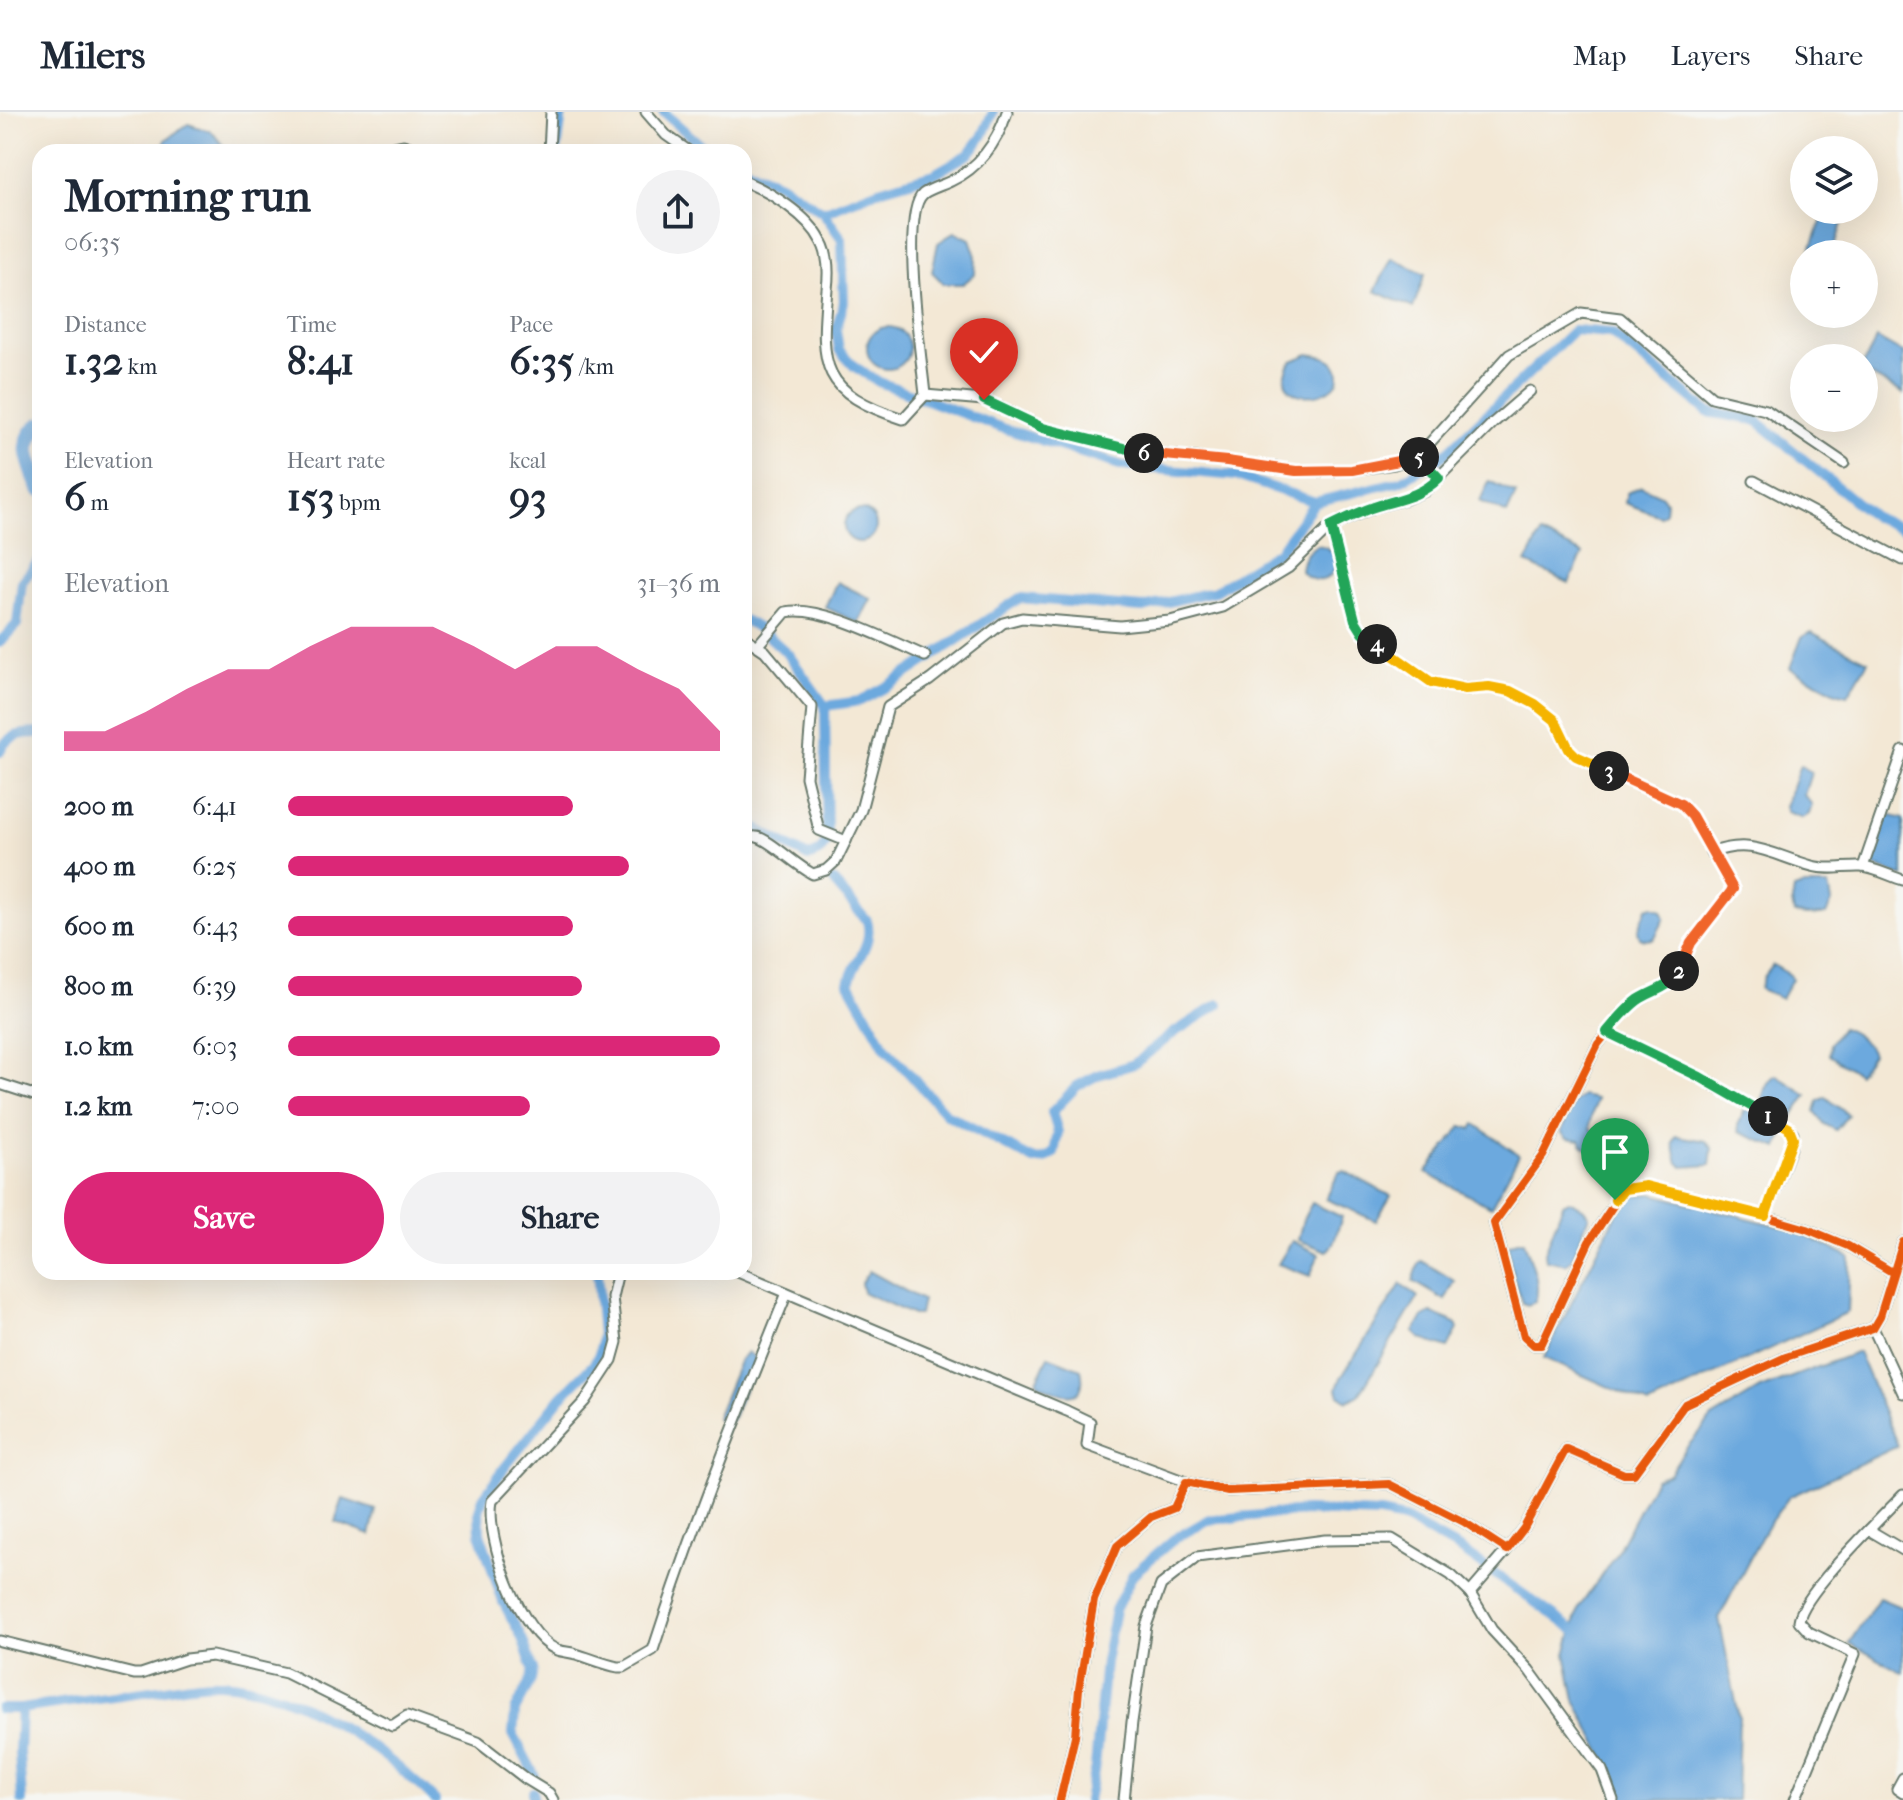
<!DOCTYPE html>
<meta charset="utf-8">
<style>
:root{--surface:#fff;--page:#f2f2f3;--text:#1f2937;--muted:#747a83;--line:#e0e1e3;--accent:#db2777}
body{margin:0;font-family:"IM FELL French Canon",serif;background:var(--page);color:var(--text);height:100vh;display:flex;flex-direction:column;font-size:30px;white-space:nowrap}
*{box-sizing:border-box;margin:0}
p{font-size:26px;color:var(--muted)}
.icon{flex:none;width:44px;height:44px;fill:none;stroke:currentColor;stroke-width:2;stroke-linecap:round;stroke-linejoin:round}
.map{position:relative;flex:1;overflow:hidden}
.side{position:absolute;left:32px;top:32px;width:720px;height:1136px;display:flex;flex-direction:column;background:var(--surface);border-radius:24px;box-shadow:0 8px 32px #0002}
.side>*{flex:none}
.buttons{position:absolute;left:1790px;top:24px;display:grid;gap:16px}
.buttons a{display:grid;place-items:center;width:88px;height:88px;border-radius:50%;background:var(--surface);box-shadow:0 8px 32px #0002;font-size:40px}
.pin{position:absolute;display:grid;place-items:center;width:68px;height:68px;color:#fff;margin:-82px -34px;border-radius:50% 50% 50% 0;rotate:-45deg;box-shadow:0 0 8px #0007}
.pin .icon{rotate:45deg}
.km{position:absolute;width:40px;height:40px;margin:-20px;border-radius:50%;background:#222;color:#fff;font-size:22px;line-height:40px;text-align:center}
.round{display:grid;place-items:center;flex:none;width:84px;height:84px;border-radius:42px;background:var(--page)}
.overview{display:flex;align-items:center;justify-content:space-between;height:136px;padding:0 32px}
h1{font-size:44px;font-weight:700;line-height:60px}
.metrics{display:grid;grid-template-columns:repeat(3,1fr);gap:12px;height:136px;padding:8px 32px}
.metrics div{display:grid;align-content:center}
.metrics b{font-size:40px;font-weight:700}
.metrics small{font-size:22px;font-weight:400}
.metrics p{font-size:22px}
.chart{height:224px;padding:16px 32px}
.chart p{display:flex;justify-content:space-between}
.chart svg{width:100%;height:144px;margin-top:8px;fill:var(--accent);opacity:.7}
.button{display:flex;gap:16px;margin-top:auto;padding:16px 32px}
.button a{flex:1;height:92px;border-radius:48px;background:var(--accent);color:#fff;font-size:32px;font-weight:700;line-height:92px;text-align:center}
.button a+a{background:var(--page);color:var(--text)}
ul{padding:0 32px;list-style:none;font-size:26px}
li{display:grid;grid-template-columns:128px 96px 1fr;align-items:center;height:60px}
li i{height:20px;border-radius:10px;background:var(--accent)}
header{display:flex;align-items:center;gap:48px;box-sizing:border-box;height:112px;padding:0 40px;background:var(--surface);border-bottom:2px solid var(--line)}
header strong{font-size:38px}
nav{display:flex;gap:44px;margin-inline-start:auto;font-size:28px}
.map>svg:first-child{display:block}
</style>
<header>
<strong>Milers</strong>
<nav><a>Map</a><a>Layers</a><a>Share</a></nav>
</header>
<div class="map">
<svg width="1903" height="1688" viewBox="0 0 1903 1688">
<rect width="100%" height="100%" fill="#f6f6f2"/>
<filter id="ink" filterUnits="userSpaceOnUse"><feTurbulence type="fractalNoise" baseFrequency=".0125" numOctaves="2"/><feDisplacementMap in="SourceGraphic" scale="16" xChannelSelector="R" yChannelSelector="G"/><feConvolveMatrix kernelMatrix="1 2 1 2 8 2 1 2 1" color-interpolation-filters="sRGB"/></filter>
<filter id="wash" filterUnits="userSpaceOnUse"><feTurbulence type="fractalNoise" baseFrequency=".006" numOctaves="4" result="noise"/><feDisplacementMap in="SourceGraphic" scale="32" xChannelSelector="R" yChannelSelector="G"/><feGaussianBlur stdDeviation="1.8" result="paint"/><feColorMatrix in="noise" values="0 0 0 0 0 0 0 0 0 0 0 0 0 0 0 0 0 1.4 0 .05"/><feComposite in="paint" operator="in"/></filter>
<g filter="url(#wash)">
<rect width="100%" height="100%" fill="#f3e8d5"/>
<g fill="#6ca9de" stroke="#467389" stroke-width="2">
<path d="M188 12 212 20 227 38 159 40 167 27Z"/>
<path d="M1823 105 1842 112 1832 142H1809Z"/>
<path d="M955 120 970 127 976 144 975 162 963 172H944L932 160 938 131Z"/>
<path d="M1392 146 1425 162 1413 196 1375 179Z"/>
<circle cx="888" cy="236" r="21"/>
<path d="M1877 226 1903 241V281L1864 260V251Z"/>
<path d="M1309 242C1321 244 1336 245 1339 261 1343 291 1262 295 1292 249Z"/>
<path d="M1489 369 1516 382 1507 402 1480 389Z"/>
<path d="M1641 374 1661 383 1666 389 1665 400 1660 404 1625 391 1627 381Z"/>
<circle cx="860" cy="414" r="16"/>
<path d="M1541 422 1583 442 1569 471 1526 451Z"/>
<path d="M1317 433C1353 437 1330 489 1301 459 1302 447 1306 440 1317 433Z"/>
<path d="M837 470 871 487 858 511 825 495Z"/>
<path d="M1811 520 1868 549 1848 583 1836 580 1790 556 1802 525Z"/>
<path d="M1800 653 1811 661 1804 683 1812 693 1809 702 1803 706 1787 700 1785 694Z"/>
<path d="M1888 703 1903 707V765L1870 752 1884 704Z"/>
<path d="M1804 774H1829L1832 790 1826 803 1806 804 1794 802 1792 790 1794 777Z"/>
<path d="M1653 794 1662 798 1665 806 1654 827 1645 828 1640 826 1638 819 1647 796Z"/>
<path d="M1773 853 1790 863 1792 867 1781 887 1760 877 1764 865Z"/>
<path d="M1842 916C1854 920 1868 930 1872 942L1858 962 1829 943 1830 932Z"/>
<path d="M1776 963 1807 983 1791 1007 1763 993C1761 983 1767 968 1776 963Z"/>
<path d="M1582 984 1596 987 1590 1010V1016L1599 1024V1030L1590 1038 1584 1035 1580 1028 1567 1026 1561 1020 1573 991Z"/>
<path d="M1826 985 1848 1003 1836 1018 1824 1012 1815 999 1818 989Z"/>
<path d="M1746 996 1785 1018 1778 1036 1739 1020 1738 1013Z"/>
<path d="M1475 1012 1519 1043 1491 1095 1426 1061 1462 1014 1472 1017Z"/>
<path d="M1676 1024 1706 1029 1712 1036 1710 1053 1683 1055 1678 1051 1673 1031Z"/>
<path d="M1344 1059 1391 1084 1376 1109 1326 1087 1339 1060Z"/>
<path d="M1652 1082 1794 1118 1850 1145 1848 1200 1649 1293 1544 1246 1616 1102 1632 1083Z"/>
<path d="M1569 1089 1583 1096 1589 1103 1573 1146 1566 1152 1546 1148 1545 1140 1563 1092Z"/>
<path d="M1312 1091 1342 1105 1333 1132 1327 1139 1298 1128 1303 1107Z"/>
<path d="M1292 1129 1319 1142 1310 1164 1278 1152Z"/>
<path d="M1517 1129H1524C1530 1148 1542 1171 1535 1190L1528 1193 1522 1191 1511 1155 1508 1133Z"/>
<path d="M1422 1149 1455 1169 1445 1188 1413 1169 1419 1152Z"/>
<path d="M869 1159 922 1188 919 1203H913L863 1180 861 1171Z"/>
<path d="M1401 1172 1418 1185 1359 1283 1348 1289 1339 1283 1337 1277 1341 1266Z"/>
<path d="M1431 1201 1456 1211 1458 1217 1448 1236 1421 1227 1414 1220 1423 1205Z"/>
<path d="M1858 1240 1898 1334 1789 1385 1766 1416 1719 1506 1739 1605 1737 1688H1619L1615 1666 1575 1588 1566 1542 1579 1496 1616 1442 1655 1367 1669 1362 1686 1336 1712 1306 1760 1277Z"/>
<path d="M747 1241 755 1245 754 1253 732 1308 725 1313 716 1306 740 1247Z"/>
<path d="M1048 1244 1081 1257C1089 1295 1059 1282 1039 1272L1037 1269Z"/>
<path d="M343 1387 376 1398 370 1423 335 1410Z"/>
<path d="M1879 1486 1903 1496V1561L1849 1531Z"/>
</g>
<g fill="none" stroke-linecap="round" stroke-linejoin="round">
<g stroke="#6ca9de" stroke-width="10">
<path d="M663 0 709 40"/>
<path d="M406 40H409"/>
<path d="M557 40 562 0"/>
<path d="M744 56 780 72 823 100 879 78 934 62 969 42 982 25 993 0"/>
<path d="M823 100 842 127 844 190 836 218 839 238 855 255 879 270 999 315 1123 354 1237 364 1315 390 1401 369 1443 344 1574 218 1611 221 1708 300 1756 308 1874 405 1903 417"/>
<path d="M744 508 763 519 788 542 825 594 827 730 819 740 808 745 758 717 744 720"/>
<path d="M0 530 17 512 22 470 40 447"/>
<path d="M825 594 860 589 888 574 1020 486 1143 496 1215 479 1279 439 1315 390"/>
<path d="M0 640C6 622 24 621 40 621"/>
<path d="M833 769 867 809C874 832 854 849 849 871L885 935 946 1002 1034 1048 1045 1047 1054 1041 1058 1020 1052 1000 1077 974 1098 963 1134 952 1175 920 1219 892"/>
<path d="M0 1597H21C67 1590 113 1584 159 1578 179 1575 200 1570 220 1571 297 1575 381 1636 435 1688"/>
<path d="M21 1597 19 1640 22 1688"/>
<path d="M534 1662 513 1622 515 1599 531 1568 533 1557 522 1526 503 1490 480 1421 479 1399 483 1386 505 1355 561 1285 593 1253 600 1240 602 1221 597 1160"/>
<path d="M533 1680V1688"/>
<path d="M1088 1688 1095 1655 1105 1550 1115 1498 1133 1462 1174 1427 1208 1408 1306 1399 1380 1402 1404 1407 1461 1438 1584 1525"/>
</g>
<path stroke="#6ca9de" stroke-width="16" d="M40 313C17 330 32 355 40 377"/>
</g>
</g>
<g filter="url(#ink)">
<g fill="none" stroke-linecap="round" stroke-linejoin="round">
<defs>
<g id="minor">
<path d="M646 0 666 23 690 40"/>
<path d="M369 40 403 33 425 40"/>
<path d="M549 40 551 0"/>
<path d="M744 69C770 80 808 103 821 129 829 143 829 161 827 177 820 256 821 280 903 307L925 283C922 250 900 102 923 82 929 77 943 73 951 69 980 55 997 31 1007 0"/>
<path d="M925 283 984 288 1043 316 1145 341 1227 349 1296 359 1352 358 1394 352 1418 344 1509 243 1581 201 1620 206 1712 285 1766 298 1844 351"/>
<path d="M1418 344 1439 366"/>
<path d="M1754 369 1903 448"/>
<path d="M1331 414 1355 508 1363 521 1431 570 1465 577 1489 575 1510 579 1535 592 1555 608 1569 637 1576 644 1681 692 1692 704 1733 777 1691 831 1672 871 1641 887 1626 898 1598 932 1543 1044 1494 1111 1524 1224 1534 1233H1541L1589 1130 1624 1077 1646 1074 1722 1092 1807 1117 1848 1134 1892 1160"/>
<path d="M744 525 765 539 812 595 806 665 819 718 846 729"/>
<path d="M758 533 786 500C820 492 892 530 925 544"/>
<path d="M744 727C748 726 753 724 757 725 769 727 798 755 813 762L826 758 836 749 861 698 888 595 930 568 1003 511 1022 506 1120 514 1170 509 1223 495 1288 456 1331 414 1375 395 1406 387 1425 379 1493 311 1530 279"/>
<path d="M1711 741C1752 725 1774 744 1812 754 1829 759 1845 754 1862 755 1875 756 1890 764 1903 768"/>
<path d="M1863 755 1903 639"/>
<path d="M1607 920 1700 965 1789 1016 1793 1021 1791 1036 1765 1104"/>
<path d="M0 972 40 985"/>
<path d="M567 1160H575"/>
<path d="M618 1160 612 1185 617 1230 612 1248 585 1289 492 1389C485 1426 520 1522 557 1538 563 1540 570 1540 576 1542 590 1546 603 1552 618 1555H624L653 1538C692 1417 739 1299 787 1181"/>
<path d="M738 1160 1067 1299 1090 1310 1087 1333 1186 1370"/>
<path d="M1873 1216 1903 1281"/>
<path d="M1869 1418 1903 1438"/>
<path d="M1470 1481 1507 1438"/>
<path d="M0 1529 134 1562H141L186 1547 212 1544 286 1561 392 1614 407 1604 478 1630 526 1667 549 1681 553 1688"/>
<path d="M1903 1666 1897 1677 1903 1681"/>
<path d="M1060 1688 1075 1624 1079 1577 1094 1488 1117 1434 1151 1405 1174 1396 1186 1370 1228 1379 1389 1372 1464 1410 1507 1438 1524 1416 1566 1337 1624 1362H1634L1685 1292 1786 1245 1873 1216 1880 1204 1903 1130"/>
<path d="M1124 1688 1132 1610 1146 1514 1161 1473 1197 1445 1325 1428 1392 1427 1451 1463 1470 1481 1492 1518 1529 1558 1602 1658 1613 1688"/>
<path d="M1795 1688 1855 1542 1809 1520 1799 1509C1802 1482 1881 1406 1903 1383"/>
</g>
</defs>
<use href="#minor" stroke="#69796c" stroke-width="13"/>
<use href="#minor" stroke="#fff" stroke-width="9"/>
<defs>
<g id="cycleway">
<path d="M1331 414 1355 508 1363 521 1431 570 1465 577 1489 575 1510 579 1535 592 1555 608 1569 637 1576 644 1681 692 1692 704 1733 777 1691 831 1672 871 1641 887 1626 898 1598 932 1543 1044 1494 1111 1524 1224 1534 1233H1541L1589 1130 1624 1077 1646 1074 1722 1092 1807 1117 1848 1134 1892 1160"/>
<path d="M1060 1688 1075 1624 1079 1577 1094 1488 1117 1434 1151 1405 1174 1396 1186 1370 1228 1379 1389 1372 1464 1410 1507 1438 1524 1416 1566 1337 1624 1362H1634L1685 1292 1786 1245 1873 1216 1880 1204 1903 1130"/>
</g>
</defs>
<use href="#cycleway" stroke="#f6f6f2" stroke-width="13"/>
<use href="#cycleway" stroke="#e8590c" stroke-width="8"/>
</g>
</g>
<g fill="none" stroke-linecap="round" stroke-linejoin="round" filter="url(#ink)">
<defs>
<path id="split-1" d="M1615 1088 1624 1077 1646 1074 1765 1104 1793 1026 1789 1016 1768 1004"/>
<path id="split-2" d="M1679 859C1671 876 1653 878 1638 888 1626 897 1617 908 1607 920L1700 965 1768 1004"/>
<path id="split-3" d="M1609 659 1681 692 1692 704 1733 777 1691 831 1679 859"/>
<path id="split-4" d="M1377 532 1431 570 1465 577 1489 575 1510 579 1535 592 1555 608 1569 637 1576 644 1609 659"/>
<path id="split-5" d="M1377 532 1363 521 1355 508 1331 414C1345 407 1359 400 1374 395 1399 387 1420 385 1439 366L1419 345"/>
<path id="split-6" d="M1144 341 1227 349 1296 359 1352 358 1419 345"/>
<path id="split-7" d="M984 288 1043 316 1144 341"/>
</defs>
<use href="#split-1" stroke="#fff" stroke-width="16"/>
<use href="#split-2" stroke="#fff" stroke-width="16"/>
<use href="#split-3" stroke="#fff" stroke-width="16"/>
<use href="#split-4" stroke="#fff" stroke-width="16"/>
<use href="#split-5" stroke="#fff" stroke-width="16"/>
<use href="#split-6" stroke="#fff" stroke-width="16"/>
<use href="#split-7" stroke="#fff" stroke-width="16"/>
<use href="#split-1" stroke="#f5b400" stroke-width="10"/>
<use href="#split-2" stroke="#22a559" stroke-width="10"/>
<use href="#split-3" stroke="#f0652b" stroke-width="10"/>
<use href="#split-4" stroke="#f5b400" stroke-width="10"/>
<use href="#split-5" stroke="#22a559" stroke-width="10"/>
<use href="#split-6" stroke="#f0652b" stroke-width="10"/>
<use href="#split-7" stroke="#22a559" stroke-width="10"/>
</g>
</svg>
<div class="buttons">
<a><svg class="icon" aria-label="layers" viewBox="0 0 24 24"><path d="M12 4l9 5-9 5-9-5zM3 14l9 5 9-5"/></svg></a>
<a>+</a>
<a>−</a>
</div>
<div class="pin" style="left:1615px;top:1088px;background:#1e9e55"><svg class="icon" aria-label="arrive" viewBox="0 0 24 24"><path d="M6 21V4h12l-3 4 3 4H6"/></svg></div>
<div class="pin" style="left:984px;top:288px;background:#d93025"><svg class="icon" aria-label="check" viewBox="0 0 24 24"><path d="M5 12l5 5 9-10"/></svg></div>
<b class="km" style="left:1768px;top:1004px">1</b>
<b class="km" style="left:1679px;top:859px">2</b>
<b class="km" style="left:1609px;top:659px">3</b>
<b class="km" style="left:1377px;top:532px">4</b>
<b class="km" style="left:1419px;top:345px">5</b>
<b class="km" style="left:1144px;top:341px">6</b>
<section class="side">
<div class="overview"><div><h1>Morning run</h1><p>06:35</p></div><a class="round"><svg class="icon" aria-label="share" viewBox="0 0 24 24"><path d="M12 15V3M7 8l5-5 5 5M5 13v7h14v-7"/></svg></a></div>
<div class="metrics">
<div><p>Distance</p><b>1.32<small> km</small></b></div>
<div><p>Time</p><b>8:41</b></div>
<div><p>Pace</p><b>6:35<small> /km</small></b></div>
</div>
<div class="metrics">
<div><p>Elevation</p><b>6<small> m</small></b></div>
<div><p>Heart rate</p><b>153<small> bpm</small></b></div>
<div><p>kcal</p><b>93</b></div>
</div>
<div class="chart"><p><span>Elevation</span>31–36 m</p>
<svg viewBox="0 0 160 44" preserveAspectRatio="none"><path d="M0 44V38L10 38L20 32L30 25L40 19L50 19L60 12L70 6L80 6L90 6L100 12L110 19L120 12L130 12L140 19L150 25L160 38V44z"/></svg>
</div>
<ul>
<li><b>200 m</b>6:41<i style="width:66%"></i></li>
<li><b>400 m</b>6:25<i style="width:79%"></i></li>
<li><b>600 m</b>6:43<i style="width:66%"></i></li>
<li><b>800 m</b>6:39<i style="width:68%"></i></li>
<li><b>1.0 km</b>6:03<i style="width:100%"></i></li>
<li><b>1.2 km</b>7:00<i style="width:56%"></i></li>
</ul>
<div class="button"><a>Save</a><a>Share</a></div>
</section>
</div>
